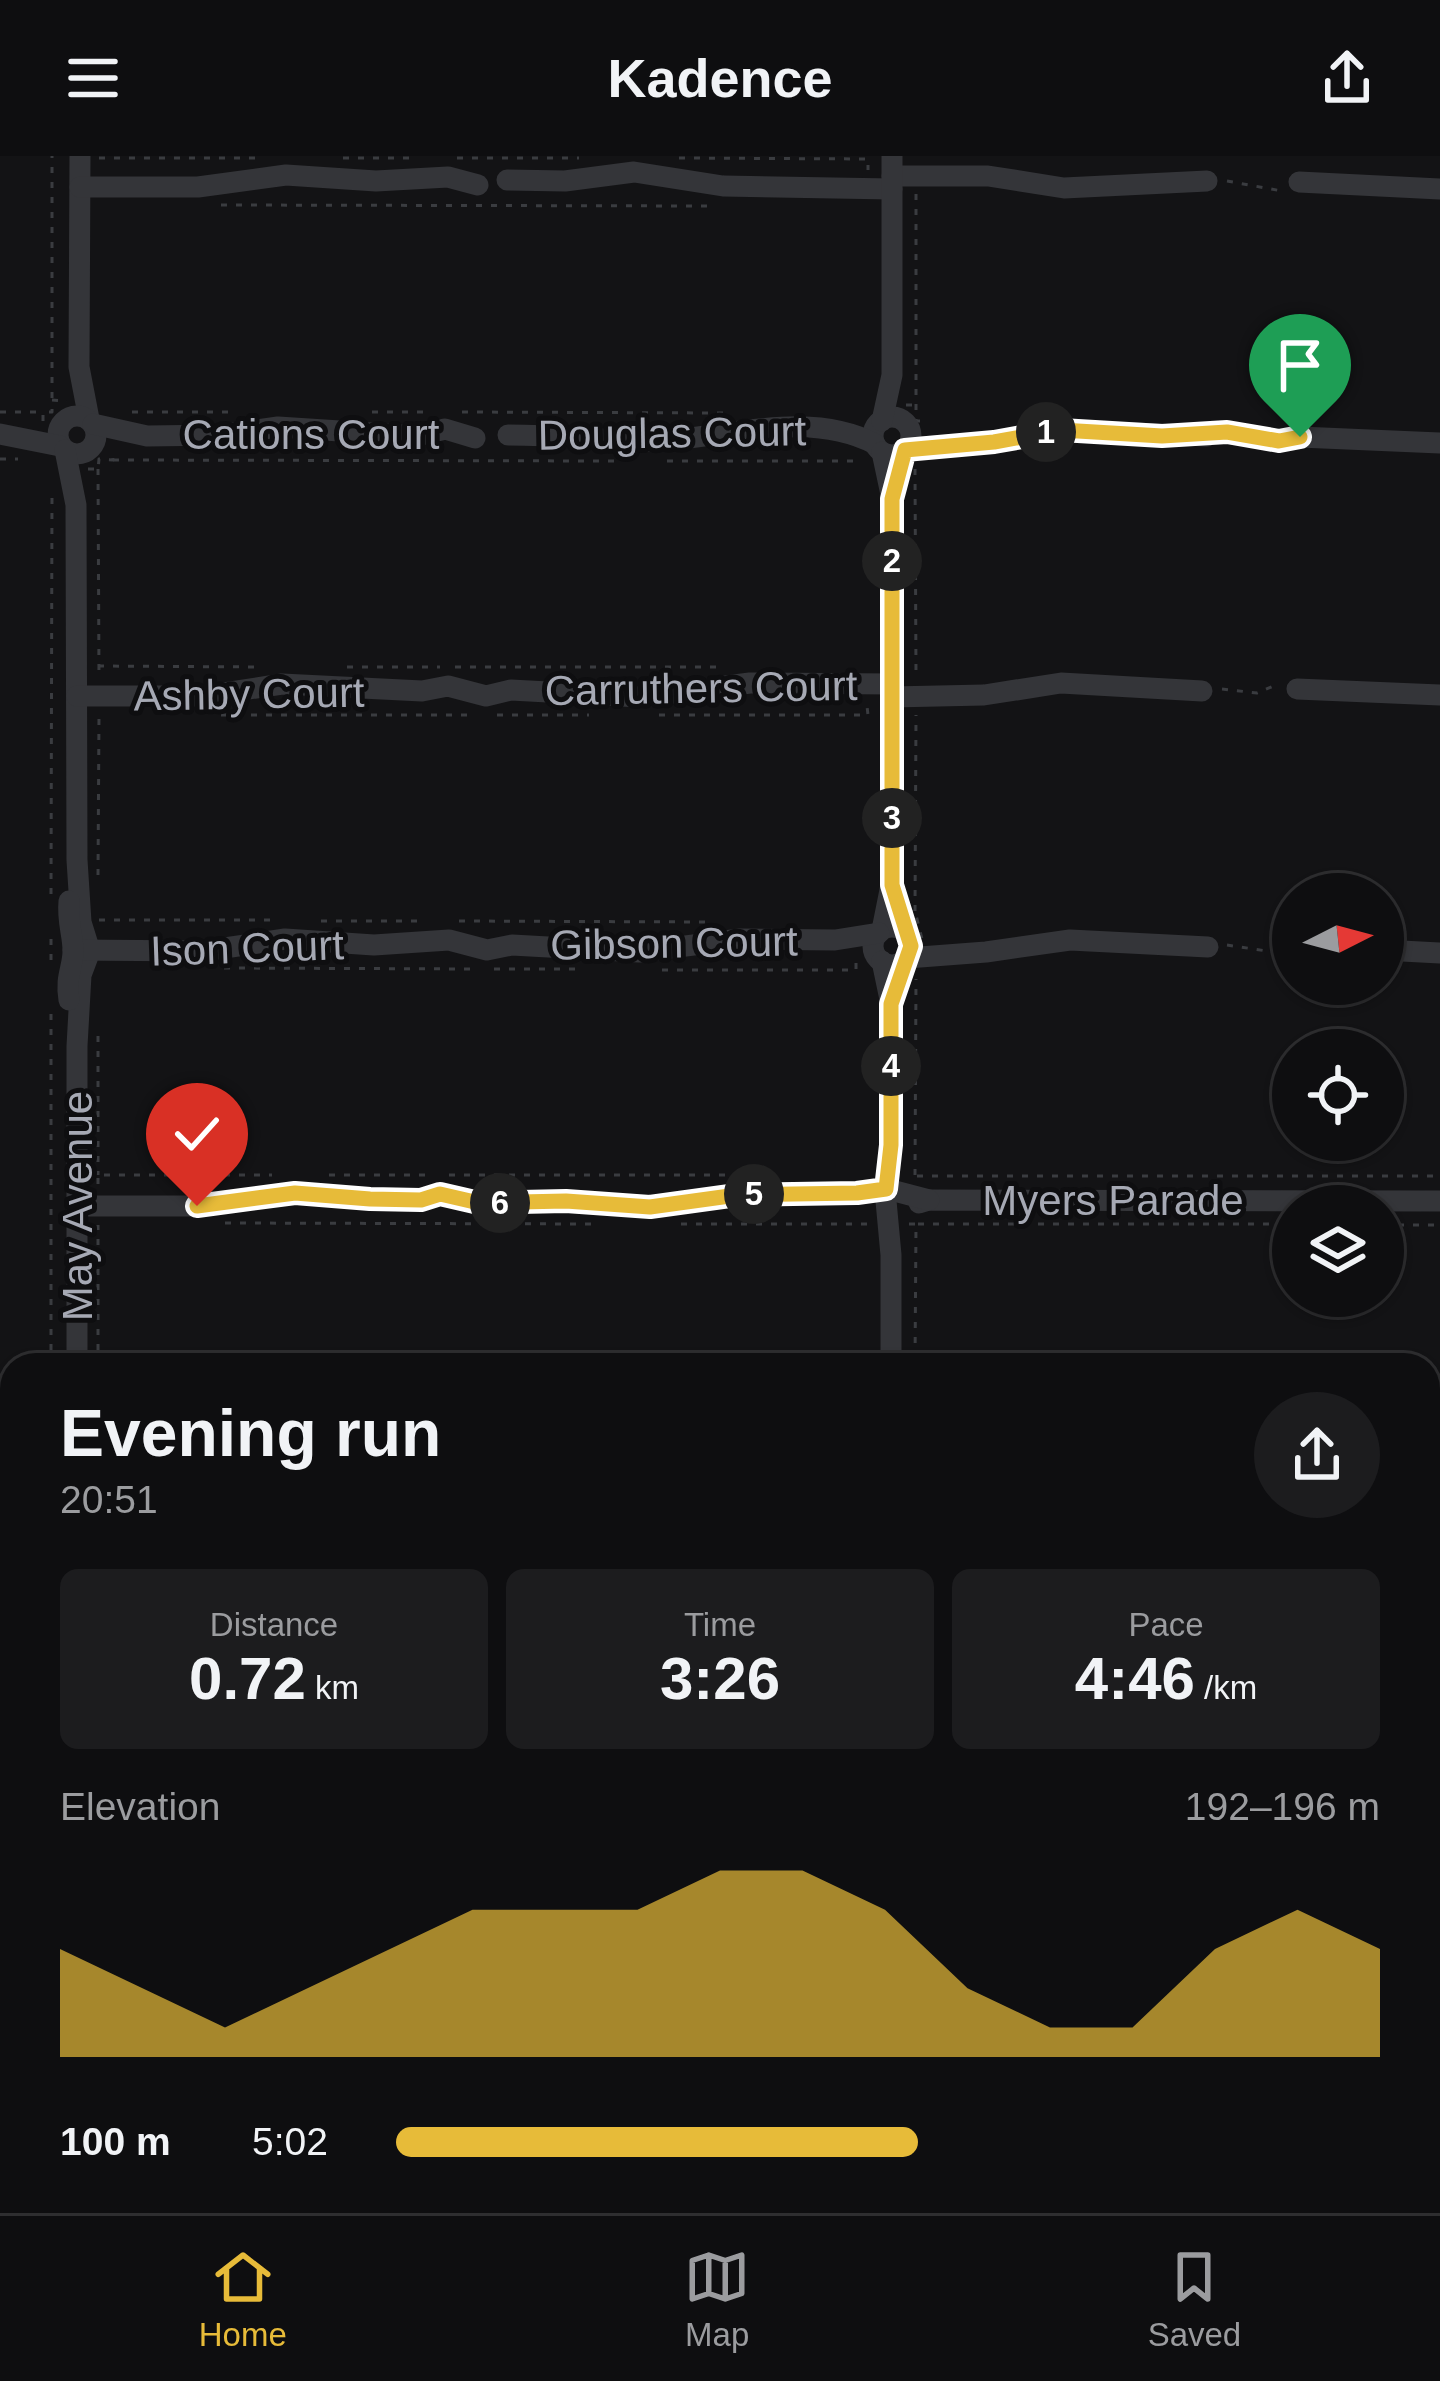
<!DOCTYPE html>
<meta charset="utf-8">
<style>
:root{--surface:#0e0e10;--page:#1c1c1e;--text:#f1f3f6;--muted:#9b9c9f;--line:#2e2e30;--accent:#e7bb39}
body{margin:0;font-family:Helvetica,sans-serif;background:var(--page);color:var(--text);height:100vh;display:flex;flex-direction:column;font-size:45px;white-space:nowrap}
*{box-sizing:border-box;margin:0}
p{font-size:39px;color:var(--muted)}
.icon{flex:none;width:66px;height:66px;fill:none;stroke:currentColor;stroke-width:2;stroke-linecap:round;stroke-linejoin:round}
.map{position:relative;flex:1;overflow:hidden}
.side{position:absolute;left:0px;top:1197px;width:1440px;height:861px;display:flex;flex-direction:column;background:var(--surface);border-radius:36px 36px 0 0;box-shadow:0 3px 9px #0004,0 0 0 3px var(--line)}
.side>*{flex:none}
.needle{width:78px;rotate:84deg}
.fabs{position:absolute;left:1272px;top:717px;display:grid;gap:24px}
.fabs a{display:grid;place-items:center;width:132px;height:132px;border-radius:50%;background:var(--surface);box-shadow:0 3px 9px #0004,0 0 0 3px var(--line);font-size:60px}
.pin{position:absolute;display:grid;place-items:center;width:102px;height:102px;color:#fff;margin:-123px -51px;border-radius:50% 50% 50% 0;rotate:-45deg;box-shadow:0 0 12px #0007}
.pin .icon{rotate:45deg}
.km{position:absolute;width:60px;height:60px;margin:-30px;border-radius:50%;background:#222;color:#fff;font-size:33px;line-height:60px;text-align:center}
.round{display:grid;place-items:center;flex:none;width:126px;height:126px;border-radius:63px;background:var(--page)}
.head{display:flex;align-items:center;justify-content:space-between;height:204px;padding:0 60px}
h1{font-size:66px;font-weight:600;line-height:90px}
.metrics{display:grid;grid-template-columns:repeat(3,1fr);gap:18px;height:204px;padding:12px 60px}
.metrics div{display:grid;align-content:center;border-radius:18px;background:var(--page);text-align:center}
.metrics b{font-size:60px;font-weight:600}
.metrics small{font-size:33px;font-weight:400}
.metrics p{font-size:33px}
.chart{height:336px;padding:24px 60px}
.chart p{display:flex;justify-content:space-between}
.chart svg{width:100%;height:216px;margin-top:12px;fill:var(--accent);opacity:.7}
ul{padding:0 60px;list-style:none;font-size:39px}
li{display:grid;grid-template-columns:192px 144px 1fr;align-items:center;height:90px}
li i{height:30px;border-radius:15px;background:var(--accent)}
header{display:flex;justify-content:space-between;align-items:center;height:156px;padding:0 60px;background:var(--surface);font-size:54px;font-weight:600}
.menu{display:flex;justify-content:space-around;align-items:center;height:168px;border-top:3px solid var(--line);background:var(--surface);font-size:33px;color:var(--muted)}
.menu a{display:grid;justify-items:center;gap:6px}
.menu .on{color:var(--accent)}
.map>svg:first-child{display:block}
</style>
<header><svg class="icon" aria-label="menu" viewBox="0 0 24 24"><path d="M4 6h16M4 12h16M4 18h16"/></svg>Kadence<svg class="icon" aria-label="share" viewBox="0 0 24 24"><path d="M12 15V3M7 8l5-5 5 5M5 13v7h14v-7"/></svg></header>
<div class="map">
<svg width="1440" height="2057" viewBox="0 0 1440 2057">
<rect width="100%" height="100%" fill="#131315"/>
<g fill="none" stroke-linecap="round" stroke-linejoin="round">
<g stroke="#3a3c40" stroke-width="3" stroke-dasharray="6 9" stroke-linecap="butt">
<path d="M99 2H261"/>
<path d="M343 2H417"/>
<path d="M457 2H579"/>
<path d="M679 2 868 3V14"/>
<path d="M1227 25 1282 35"/>
<path d="M916 38V265H921V269"/>
<path d="M221 49 715 50"/>
<path d="M52 242V0"/>
<path d="M906 249H916"/>
<path d="M0 256H42"/>
<path d="M132 256H237"/>
<path d="M372 256H429"/>
<path d="M462 256 723 257"/>
<path d="M43 265V256H52V244L67 245"/>
<path d="M1225 277 1280 285"/>
<path d="M0 303H18"/>
<path d="M113 304 615 305"/>
<path d="M667 305H861"/>
<path d="M88 313H98L99 303 113 304 112 294"/>
<path d="M98 313 99 521"/>
<path d="M915 313 916 519"/>
<path d="M98 510 260 511"/>
<path d="M347 511H440"/>
<path d="M455 511H716"/>
<path d="M1222 533 1257 537 1276 529"/>
<path d="M221 559H475"/>
<path d="M497 559H589"/>
<path d="M659 559H868L867 550"/>
<path d="M98 719 99 560"/>
<path d="M51 738 52 333"/>
<path d="M915 755 916 559"/>
<path d="M907 756 915 755 922 783"/>
<path d="M99 764H270"/>
<path d="M321 765H420"/>
<path d="M459 765 708 766"/>
<path d="M1227 789 1280 797 1293 792"/>
<path d="M51 804V783"/>
<path d="M224 812 479 813"/>
<path d="M494 813H581"/>
<path d="M662 814H856V802"/>
<path d="M98 880V1019"/>
<path d="M329 1019H434"/>
<path d="M449 1019H728"/>
<path d="M915 1019 916 823"/>
<path d="M917 1020H1440"/>
<path d="M98 1028V1019H272"/>
<path d="M225 1067 593 1068"/>
<path d="M681 1068H869"/>
<path d="M909 1068H916L915 1209"/>
<path d="M918 1068H1293"/>
<path d="M1383 1069H1440"/>
<path d="M51 1209V855"/>
<path d="M98 1209V1069"/>
<path d="M0 1783H12"/>
<path d="M1428 1784H1440"/>
<path d="M0 1831H12"/>
<path d="M1428 1832H1440"/>
<path d="M1428 2039H1440"/>
<path d="M97 2046 98 2057"/>
</g>
<g stroke="#343539" stroke-width="21">
<path d="M80 0 79 211 89 263"/>
<path d="M892 20H988L1064 32 1207 25"/>
<path d="M507 24 565 25 634 16 723 30 892 33"/>
<path d="M1299 26 1440 33"/>
<path d="M80 31H198L286 19 376 25 448 21 478 29"/>
<circle cx="77" cy="279" r="19"/>
<circle cx="892" cy="280" r="19"/>
<path d="M882 265 892 219V0"/>
<path d="M93 268 147 280 220 279 278 271 417 280 445 273 475 282"/>
<path d="M0 278 60 290"/>
<path d="M508 279C552 279 594 283 638 285 714 287 802 250 875 288"/>
<path d="M1300 281 1440 287"/>
<path d="M907 292 994 286 1061 274 1207 280"/>
<path d="M65 294 76 349 77 704 81 766 90 795 81 819 77 890V1209"/>
<path d="M1297 533 1440 539"/>
<path d="M77 540H204L282 528 422 535 448 530 486 540 511 534 640 541 750 527 892 528"/>
<path d="M892 541 984 539 1061 527 1202 535"/>
<circle cx="892" cy="790" r="19"/>
<path d="M882 774 891 729 892 343 882 296"/>
<path d="M73 794 204 795 285 783 374 789 449 784 487 794 512 789 639 796 740 783 835 784 879 777"/>
<path d="M1383 794 1440 797"/>
<path d="M907 802 986 796 1070 784 1208 791"/>
<path d="M882 805 891 848V989L886 1045 891 1099V1209"/>
<path d="M69 844C65 820 73 812 73 795 73 778 67 766 69 745"/>
<path d="M919 1047 929 1044 1440 1045"/>
<path d="M77 1050H197L295 1037 370 1043 421 1044 440 1038 479 1047 566 1045 650 1051 737 1039 857 1038 887 1033 929 1044"/>
<path d="M1428 1290 1440 1291"/>
<path d="M1428 1546H1440"/>
<path d="M0 1806 12 1804"/>
<path d="M1428 1809H1440"/>
<path d="M0 2054 65 2055"/>
<path d="M257 2057H387"/>
<path d="M532 2057H541"/>
<path d="M737 2057 747 2054H899"/>
<path d="M1078 2057H1199"/>
</g>
</g>
<g fill="none" stroke-linecap="round" stroke-linejoin="round">
<defs>
<path id="route" d="M197 1050 295 1037 370 1043 421 1044 440 1038 479 1047 566 1045 650 1051 737 1039 857 1037 886 1033 891 989V848L911 790 892 729V343L905 294 994 286 1061 274 1162 280 1227 276 1279 285 1300 281"/>
</defs>
<use href="#route" stroke="#fff" stroke-width="24"/>
<use href="#route" stroke="#e7bb39" stroke-width="15"/>
</g>
<g text-anchor="middle" dominant-baseline="central" stroke-width="10" stroke-linejoin="round" paint-order="stroke">
<g font-size="42" fill="#a6a9b4" stroke="#0e0e10">
<text transform="translate(672 277) rotate(-1)">Douglas Court</text>
<text x="311" y="278">Cations Court</text>
<text transform="translate(701 532) rotate(-1)">Carruthers Court</text>
<text transform="translate(249 538) rotate(-1)">Ashby Court</text>
<text transform="translate(674 787) rotate(-1)">Gibson Court</text>
<text transform="translate(247 792) rotate(-2)">Ison Court</text>
<text x="1113" y="1044">Myers Parade</text>
<text transform="translate(77 1050) rotate(-90)">May Avenue</text>
</g>
</g>
</svg>
<div class="fabs">
<a><svg class="needle" viewBox="-14 -14 28 28"><path d="M0-13l5 13h-10z" fill="#e53935"/><path d="M0 13l5-13h-10z" fill="#9b9c9f"/></svg></a>
<a><svg class="icon" aria-label="locate" viewBox="0 0 24 24"><circle cx="12" cy="12" r="6"/><path d="M12 2v4M12 18v4M2 12h4M18 12h4"/></svg></a>
<a><svg class="icon" aria-label="layers" viewBox="0 0 24 24"><path d="M12 4l9 5-9 5-9-5zM3 14l9 5 9-5"/></svg></a>
</div>
<div class="pin" style="left:1300px;top:281px;background:#1e9e55"><svg class="icon" aria-label="arrive" viewBox="0 0 24 24"><path d="M6 21V4h12l-3 4 3 4H6"/></svg></div>
<div class="pin" style="left:197px;top:1050px;background:#d93025"><svg class="icon" aria-label="check" viewBox="0 0 24 24"><path d="M5 12l5 5 9-10"/></svg></div>
<b class="km" style="left:1046px;top:276px">1</b>
<b class="km" style="left:892px;top:405px">2</b>
<b class="km" style="left:892px;top:662px">3</b>
<b class="km" style="left:891px;top:910px">4</b>
<b class="km" style="left:754px;top:1038px">5</b>
<b class="km" style="left:500px;top:1047px">6</b>
<section class="side">
<div class="head"><div><h1>Evening run</h1><p>20:51</p></div><a class="round"><svg class="icon" aria-label="share" viewBox="0 0 24 24"><path d="M12 15V3M7 8l5-5 5 5M5 13v7h14v-7"/></svg></a></div>
<div class="metrics">
<div><p>Distance</p><b>0.72<small> km</small></b></div>
<div><p>Time</p><b>3:26</b></div>
<div><p>Pace</p><b>4:46<small> /km</small></b></div>
</div>
<div class="chart"><p><span>Elevation</span>192–196 m</p>
<svg viewBox="0 0 160 44" preserveAspectRatio="none"><path d="M0 44V22L10 30L20 38L30 30L40 22L50 14L60 14L70 14L80 6L90 6L100 14L110 30L120 38L130 38L140 22L150 14L160 22V44z"/></svg>
</div>
<ul>
<li><b>100 m</b>5:02<i style="width:53%"></i></li>
</ul>
</section>
</div>
<nav class="menu">
<a class="on"><svg class="icon" aria-label="home" viewBox="0 0 24 24"><path d="M3 11l9-7 9 7M6 9v11h12V9"/></svg>Home</a>
<a><svg class="icon" aria-label="map" viewBox="0 0 24 24"><path d="M3 6l6-2 6 2 6-2v14l-6 2-6-2-6 2zM9 4v14M15 6v14"/></svg>Map</a>
<a><svg class="icon" aria-label="saved" viewBox="0 0 24 24"><path d="M7 4h10v16l-5-4-5 4z"/></svg>Saved</a>
</nav>
